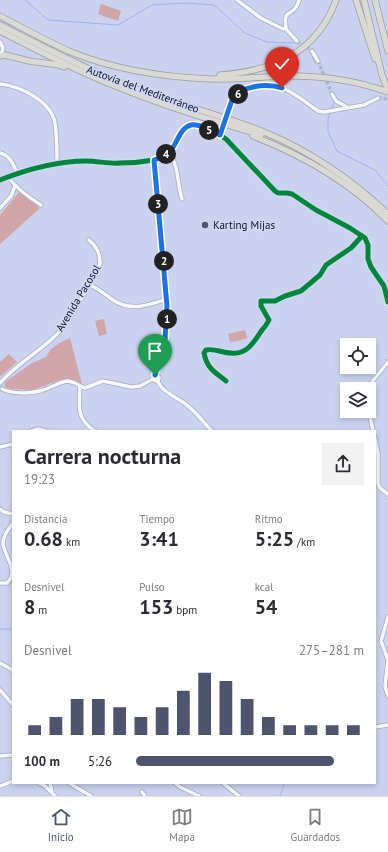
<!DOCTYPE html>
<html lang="es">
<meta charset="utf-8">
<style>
:root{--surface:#fff;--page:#f2f2f3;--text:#2b2b33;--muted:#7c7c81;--line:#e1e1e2;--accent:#4e546d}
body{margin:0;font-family:"PT Sans",sans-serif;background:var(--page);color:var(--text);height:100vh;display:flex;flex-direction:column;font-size:15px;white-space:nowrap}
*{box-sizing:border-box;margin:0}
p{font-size:13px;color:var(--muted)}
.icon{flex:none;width:22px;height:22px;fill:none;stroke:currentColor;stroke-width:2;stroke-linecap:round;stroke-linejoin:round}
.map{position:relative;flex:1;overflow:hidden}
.sheet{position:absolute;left:12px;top:430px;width:364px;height:354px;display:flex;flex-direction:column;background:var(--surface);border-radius:0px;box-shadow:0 2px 6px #0003}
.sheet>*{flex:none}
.fabs{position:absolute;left:340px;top:338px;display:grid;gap:8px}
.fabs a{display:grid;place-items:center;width:36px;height:36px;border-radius:0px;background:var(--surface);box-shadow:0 2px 6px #0003;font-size:20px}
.pin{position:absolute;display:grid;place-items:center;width:34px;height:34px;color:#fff;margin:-41px -17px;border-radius:50% 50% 50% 0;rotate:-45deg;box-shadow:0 0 4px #0007}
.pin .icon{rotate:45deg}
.km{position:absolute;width:20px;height:20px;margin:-10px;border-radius:50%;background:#222;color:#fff;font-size:11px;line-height:20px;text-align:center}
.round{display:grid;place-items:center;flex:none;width:42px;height:42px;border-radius:0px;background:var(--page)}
.headline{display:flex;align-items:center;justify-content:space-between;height:68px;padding:0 12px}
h1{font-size:22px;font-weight:700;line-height:30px}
.figures{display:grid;grid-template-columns:repeat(3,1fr);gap:6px;height:68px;padding:4px 12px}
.figures div{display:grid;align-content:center}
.figures b{font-size:20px;font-weight:700}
.figures small{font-size:11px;font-weight:400}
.figures p{font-size:11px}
.chart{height:112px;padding:8px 12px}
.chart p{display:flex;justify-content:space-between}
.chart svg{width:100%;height:72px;margin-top:4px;stroke:var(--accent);stroke-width:6}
ul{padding:0 12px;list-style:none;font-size:13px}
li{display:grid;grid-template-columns:64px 48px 1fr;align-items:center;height:30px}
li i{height:10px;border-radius:5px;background:var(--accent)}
.tab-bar{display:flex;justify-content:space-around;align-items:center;height:56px;border-top:1px solid var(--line);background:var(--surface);font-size:11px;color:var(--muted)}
.tab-bar a{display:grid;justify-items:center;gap:2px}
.tab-bar .active{color:var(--accent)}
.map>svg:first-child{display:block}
</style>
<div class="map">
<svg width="388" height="796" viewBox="0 0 388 796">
<rect width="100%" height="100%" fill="#cad2ef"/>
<g fill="#d0a6a9">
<path d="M101 4 121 11 118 21 98 14Z"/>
<path d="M19 192 38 205 39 209 0 244V215Z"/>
<path d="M104 319 107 334 99 336 95 321Z"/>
<path d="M245 330 247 338 238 341 230 342 228 334Z"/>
<path d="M70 338 82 384 75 380 62 379 33 390 11 389 5 387V382L32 363 46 357 51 349 61 342Z"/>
<path d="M9 354 17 362 1 376 0 375V362Z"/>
</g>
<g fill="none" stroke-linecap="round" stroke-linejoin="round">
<g stroke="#a1b0f5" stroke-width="1">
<path d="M25 0 48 20 118 25 152 5 186 3 214 5 245 33 267 42 294 43"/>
<path d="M311 53 315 63"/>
<path d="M331 95 334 102 332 108"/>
<path d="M330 113 328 118V132L337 151 375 170 388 186"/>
<path d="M0 629H13"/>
<path d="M280 796 284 785 282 783"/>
</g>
<g stroke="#aeb5d1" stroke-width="3.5" stroke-dasharray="3.5 2" stroke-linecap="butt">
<path d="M297 41 312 51"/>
<path d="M318 61 332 94"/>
<path d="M378 98 388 99"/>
</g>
<defs>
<g id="minor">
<path d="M237 0 261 18 283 29 286 27C283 9 291 16 296 7 297 6 299 0 299 0"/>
<path d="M285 28 297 41"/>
<path d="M0 42 3 48 1 56"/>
<path d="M312 51 318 61"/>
<path d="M0 84C20 86 51 101 55 123 57 136 57 150 57 163"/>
<path d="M332 94 336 101 347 107"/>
<path d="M233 100C237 93 245 89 253 87 282 80 296 96 318 111L324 112 364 105 378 98"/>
<path d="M169 152C179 166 177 183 182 199"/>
<path d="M0 153C10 156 13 163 17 173"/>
<path d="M154 160 167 306 165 339 155 375"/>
<path d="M8 177C17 189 28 197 41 205"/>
<path d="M0 180C28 169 56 161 86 161 98 161 109 164 120 163 131 163 143 162 154 160 182 154 174 114 208 129 214 132 220 135 226 139L275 191 278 193H287L292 194 316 210 350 228 365 238 368 245V259L371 267 384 286 388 302"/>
<path d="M0 208 11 196 15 186"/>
<path d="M89 284C98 289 105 294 113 300 131 312 149 305 167 299"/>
<circle cx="156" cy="378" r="3"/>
<path d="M157 380C163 394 178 397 188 406 197 413 204 423 212 431"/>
<path d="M226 381C215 372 207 369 204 353L206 350C215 348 222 353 231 353 247 355 254 342 262 330 265 327 267 324 269 320L261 306V301H275L285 296 301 291 320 275 326 265 351 248 362 236"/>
<path d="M0 383C16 365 37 353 54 337 72 321 88 286 100 264 100 253 97 247 89 240"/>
<path d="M80 386C79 406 76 419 95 431"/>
<path d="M2 389C13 394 31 394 43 390 51 388 59 382 67 381 73 381 79 386 85 388L103 381 131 387 140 386 153 379"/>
<path d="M366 389 388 362"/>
<path d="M369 411 373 431"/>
<path d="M31 431 38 429 46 431"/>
<path d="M375 438 378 454V484L380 488 388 494"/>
<path d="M0 447 13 444"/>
<path d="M0 509 4 512 13 514"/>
<path d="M0 583H7C20 570 4 557 3 543 3 535 9 529 13 523"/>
<path d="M388 617 381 641 388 660 385 686 388 696"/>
<path d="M0 663 11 669 13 671"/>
<path d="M0 690 13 705"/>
<path d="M375 727 388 725"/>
<path d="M0 756 13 755"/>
<path d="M39 783 45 786 55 796"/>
<path d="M50 783 52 792"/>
<path d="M69 783 91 796"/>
<path d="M175 783 180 787 199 796"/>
<path d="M223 783 239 796"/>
<path d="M0 786 13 781"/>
<path d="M142 792 145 796"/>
</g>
<g id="highway">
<path d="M356 0 375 59"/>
<path d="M364 0 382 75 388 91"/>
<path d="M375 0 388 51"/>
<path d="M0 16C23 28 46 41 71 52 115 70 163 77 210 79 238 80 265 76 292 76 325 76 357 81 388 92"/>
<path d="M0 25C42 46 83 68 126 85 172 103 219 114 264 132 310 151 352 180 388 214"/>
<path d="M0 31C37 50 74 70 113 85 161 105 211 120 261 135"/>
<path d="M0 56 5 55 29 61 59 65 64 67"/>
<path d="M220 75C273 71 317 53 336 0"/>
<path d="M253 136C302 155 351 183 388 221"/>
</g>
</defs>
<use href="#minor" stroke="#a3a9c2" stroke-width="5"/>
<use href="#highway" stroke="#9c9da0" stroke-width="7"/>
<use href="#minor" stroke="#f7f8fd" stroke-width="3.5"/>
<use href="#highway" stroke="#dbd9d3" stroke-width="5.5"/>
<defs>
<path id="minor-bridge" d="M222 131 233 100"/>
</defs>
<use href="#minor-bridge" stroke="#a3a9c2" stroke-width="5" stroke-linecap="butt"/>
<use href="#minor-bridge" stroke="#f7f8fd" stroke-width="3.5"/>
<defs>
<g id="cycleway">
<path d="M0 180C28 169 56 161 86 161 98 161 109 164 120 163 131 163 143 162 154 160 182 154 174 114 208 129 214 132 220 135 226 139L275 191 278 193H287L292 194 316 210 350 228 365 238 368 245V259L371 267 384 286 388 302"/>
<path d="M226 381C215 372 207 369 204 353L206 350C215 348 222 353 231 353 247 355 254 342 262 330 265 327 267 324 269 320L261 306V301H275L285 296 301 291 320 275 326 265 351 248 362 236"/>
</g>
</defs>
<use href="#cycleway" stroke="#d0d8f3" stroke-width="8"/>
<use href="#cycleway" stroke="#00873e" stroke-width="5"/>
</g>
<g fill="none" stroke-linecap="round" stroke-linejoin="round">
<defs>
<path id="route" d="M155 375 165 339 167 306 154 160C160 158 166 155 171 150 178 142 181 123 196 125 204 126 213 131 220 135L232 100C242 85 267 83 282 88"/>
</defs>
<use href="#route" stroke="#fff" stroke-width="8"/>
<use href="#route" stroke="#1a73e8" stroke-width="5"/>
</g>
<circle fill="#4e546d" stroke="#d0d8f3" stroke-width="1.5" cx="205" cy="225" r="4"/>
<g text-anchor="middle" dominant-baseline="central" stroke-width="3.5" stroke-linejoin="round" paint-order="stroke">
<g font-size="11" fill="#0c1027" stroke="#d0d8f3">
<text transform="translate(143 89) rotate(20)">Autovía del Mediterráneo</text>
<text transform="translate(78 298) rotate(-59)">Avenida Pacosol</text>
</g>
<g font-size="11" fill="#0c1027" stroke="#d0d8f3" text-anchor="start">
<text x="213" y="225">Karting Mijas</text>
</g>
</g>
</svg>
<div class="fabs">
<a><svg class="icon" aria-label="locate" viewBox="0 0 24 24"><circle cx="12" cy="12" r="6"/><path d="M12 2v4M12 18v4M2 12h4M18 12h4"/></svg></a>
<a><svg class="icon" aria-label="layers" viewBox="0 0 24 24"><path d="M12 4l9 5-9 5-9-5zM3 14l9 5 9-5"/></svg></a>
</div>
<div class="pin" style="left:155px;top:375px;background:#1e9e55"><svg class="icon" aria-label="arrive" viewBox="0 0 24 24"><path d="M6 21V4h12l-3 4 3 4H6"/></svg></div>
<div class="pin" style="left:282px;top:88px;background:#d93025"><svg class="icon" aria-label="check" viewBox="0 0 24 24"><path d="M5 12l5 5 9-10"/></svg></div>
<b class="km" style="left:167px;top:319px">1</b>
<b class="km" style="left:164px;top:261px">2</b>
<b class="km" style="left:158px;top:204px">3</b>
<b class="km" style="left:166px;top:154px">4</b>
<b class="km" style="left:209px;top:130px">5</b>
<b class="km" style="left:238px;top:94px">6</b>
<section class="sheet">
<div class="headline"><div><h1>Carrera nocturna</h1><p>19:23</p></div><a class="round"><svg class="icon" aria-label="share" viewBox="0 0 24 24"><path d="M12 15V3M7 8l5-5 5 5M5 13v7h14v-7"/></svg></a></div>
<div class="figures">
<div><p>Distancia</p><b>0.68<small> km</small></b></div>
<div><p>Tiempo</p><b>3:41</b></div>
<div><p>Ritmo</p><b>5:25<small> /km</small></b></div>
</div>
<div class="figures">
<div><p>Desnivel</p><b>8<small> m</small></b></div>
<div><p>Pulso</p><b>153<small> bpm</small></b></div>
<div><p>kcal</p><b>54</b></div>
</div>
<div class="chart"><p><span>Desnivel</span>275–281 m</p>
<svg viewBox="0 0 160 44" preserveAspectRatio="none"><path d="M5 44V38M15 44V33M25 44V22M35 44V22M45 44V27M55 44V33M65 44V27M75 44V17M85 44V6M95 44V11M105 44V22M115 44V33M125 44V38M135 44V38M145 44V38M155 44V38"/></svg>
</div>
<ul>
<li><b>100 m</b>5:26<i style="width:87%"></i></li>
</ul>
</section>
</div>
<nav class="tab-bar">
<a class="active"><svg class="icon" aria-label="home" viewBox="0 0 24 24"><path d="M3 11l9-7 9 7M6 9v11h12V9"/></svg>Inicio</a>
<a><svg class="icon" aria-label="map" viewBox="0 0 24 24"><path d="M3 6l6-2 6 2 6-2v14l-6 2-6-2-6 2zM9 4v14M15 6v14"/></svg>Mapa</a>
<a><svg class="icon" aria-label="saved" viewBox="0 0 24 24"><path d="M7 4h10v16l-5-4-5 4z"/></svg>Guardados</a>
</nav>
